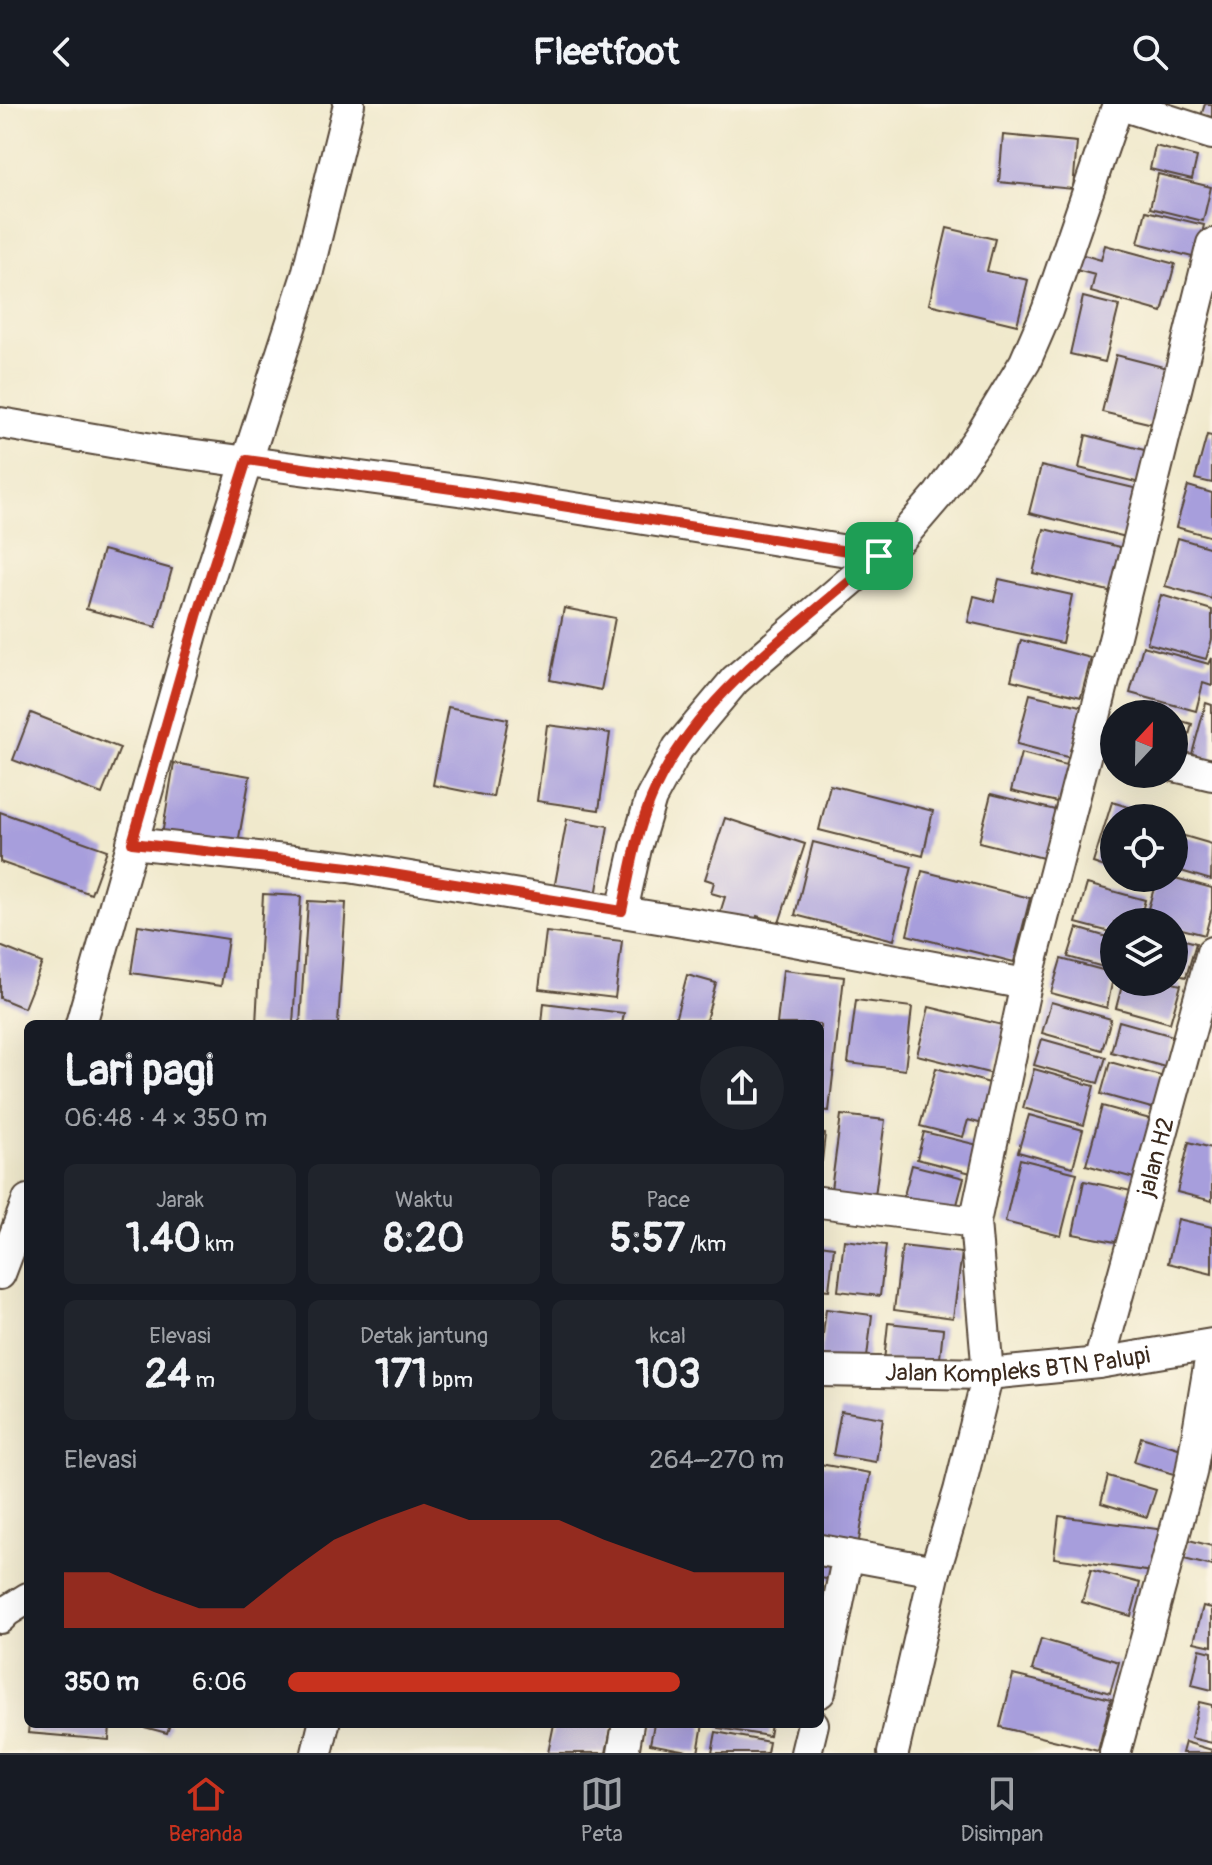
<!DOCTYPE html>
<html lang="id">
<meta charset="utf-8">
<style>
:root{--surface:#171b24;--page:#20242c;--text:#f1f3f6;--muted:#9ea1a6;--line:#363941;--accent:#c8321e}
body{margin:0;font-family:Pangolin,sans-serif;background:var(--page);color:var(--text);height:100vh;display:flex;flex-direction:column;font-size:30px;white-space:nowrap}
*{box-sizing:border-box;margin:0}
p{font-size:26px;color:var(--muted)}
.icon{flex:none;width:44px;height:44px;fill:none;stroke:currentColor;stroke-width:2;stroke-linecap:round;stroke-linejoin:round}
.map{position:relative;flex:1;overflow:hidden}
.panel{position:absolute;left:24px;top:916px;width:800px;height:708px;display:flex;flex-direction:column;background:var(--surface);border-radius:12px;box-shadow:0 8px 32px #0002}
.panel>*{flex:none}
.needle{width:52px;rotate:22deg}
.buttons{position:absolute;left:1100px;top:596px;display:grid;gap:16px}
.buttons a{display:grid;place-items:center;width:88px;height:88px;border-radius:50%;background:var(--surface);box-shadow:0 8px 32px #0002;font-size:40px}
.pin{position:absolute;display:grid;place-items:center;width:68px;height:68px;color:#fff;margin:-34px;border-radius:16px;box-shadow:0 4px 12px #0006}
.round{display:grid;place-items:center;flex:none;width:84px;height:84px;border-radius:42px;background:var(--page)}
.head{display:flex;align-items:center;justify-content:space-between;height:136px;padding:0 40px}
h1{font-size:44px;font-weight:700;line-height:60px}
.metrics{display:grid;grid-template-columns:repeat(3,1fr);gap:12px;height:136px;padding:8px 40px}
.metrics div{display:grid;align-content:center;border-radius:12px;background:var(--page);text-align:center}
.metrics b{font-size:40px;font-weight:700}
.metrics small{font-size:22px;font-weight:400}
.metrics p{font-size:22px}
.chart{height:224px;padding:16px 40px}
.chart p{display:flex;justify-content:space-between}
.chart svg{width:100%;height:144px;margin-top:8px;fill:var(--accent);opacity:.7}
ul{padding:0 40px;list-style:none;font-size:26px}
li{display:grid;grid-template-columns:128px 96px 1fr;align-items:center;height:60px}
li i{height:20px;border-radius:10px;background:var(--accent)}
header{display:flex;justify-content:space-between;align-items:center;height:104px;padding:0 40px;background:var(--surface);font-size:36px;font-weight:700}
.dock{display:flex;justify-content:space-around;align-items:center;height:112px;border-top:2px solid var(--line);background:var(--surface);font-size:22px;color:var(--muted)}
.dock a{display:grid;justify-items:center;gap:4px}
.dock .on{color:var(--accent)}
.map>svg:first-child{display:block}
</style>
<header><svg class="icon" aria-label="back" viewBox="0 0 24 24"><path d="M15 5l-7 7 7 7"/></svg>Fleetfoot<svg class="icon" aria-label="search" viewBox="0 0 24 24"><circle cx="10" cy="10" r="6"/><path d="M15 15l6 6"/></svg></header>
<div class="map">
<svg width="1212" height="1649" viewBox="0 0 1212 1649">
<rect width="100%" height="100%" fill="#fcf5e5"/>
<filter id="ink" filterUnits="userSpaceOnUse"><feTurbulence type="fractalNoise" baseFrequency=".0125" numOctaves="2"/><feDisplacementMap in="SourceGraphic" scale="16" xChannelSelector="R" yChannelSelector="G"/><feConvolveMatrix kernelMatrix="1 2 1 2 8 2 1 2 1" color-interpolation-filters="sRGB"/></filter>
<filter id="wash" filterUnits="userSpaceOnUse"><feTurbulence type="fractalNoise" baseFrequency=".006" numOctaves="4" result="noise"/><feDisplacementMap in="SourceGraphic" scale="32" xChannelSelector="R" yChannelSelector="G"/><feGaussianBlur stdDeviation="1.8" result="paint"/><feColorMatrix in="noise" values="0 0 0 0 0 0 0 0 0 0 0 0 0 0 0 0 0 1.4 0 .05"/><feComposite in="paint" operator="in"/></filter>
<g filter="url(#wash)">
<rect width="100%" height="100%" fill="#f0e9cc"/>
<g id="blocks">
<g fill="#a79edc">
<path d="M1205 0H1212V16L1201 12Z"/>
<path d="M1003 31 1077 38 1073 85 999 78Z"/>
<path d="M1155 42 1197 53 1192 75 1150 65Z"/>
<path d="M1158 70 1211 83 1203 117 1150 104Z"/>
<path d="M1146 107 1204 121 1196 154 1138 139Z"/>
<path d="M947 124 995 135 987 167 1028 176 1017 221 929 200Z"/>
<path d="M1105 141 1175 160 1162 208 1091 188 1095 171 1076 166 1080 150 1101 156Z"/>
<path d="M1083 193 1119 202 1105 258 1070 250Z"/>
<path d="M1116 251 1171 265 1157 321 1102 308Z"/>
<path d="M1086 331 1152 348 1144 380 1079 364Z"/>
<path d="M1207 331 1212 332V379L1195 375Z"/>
<path d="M1041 362 1138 385 1126 433 1029 409Z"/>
<path d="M1188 382 1212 389V433L1176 423Z"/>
<path d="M1044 425 1124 444 1113 488 1033 469Z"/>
<path d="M1178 434 1212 444V495L1165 482Z"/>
<path d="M103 446 172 465 156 523 86 505Z"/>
<path d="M999 475 1072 491 1062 539 968 518 974 492 994 497Z"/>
<path d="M1161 491 1212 506V535L1206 555 1147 539Z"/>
<path d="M564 504 615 514 601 586 550 576Z"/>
<path d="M1021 536 1091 554 1081 593 1011 576Z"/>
<path d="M1143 542 1209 560 1212 554V582L1203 579 1196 607 1130 589Z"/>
<path d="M1030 590 1084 603 1071 654 1017 640Z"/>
<path d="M1206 599 1212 601V656L1192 650Z"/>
<path d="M448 603 508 615 493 693 433 681Z"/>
<path d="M31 609 120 644 102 690 13 656Z"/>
<path d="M1174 615 1192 620 1181 661 1174 659Z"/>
<path d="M547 621 610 629 599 706 537 697Z"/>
<path d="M1021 649 1070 662 1061 699 1011 687Z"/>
<path d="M174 659 250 672 237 745 162 731Z"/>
<path d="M830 681 933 707 923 752 819 726Z"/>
<path d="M991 690 1059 707 1047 755 979 738Z"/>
<path d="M1112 698 1160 713 1114 714V766L1093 759Z"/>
<path d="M0 708 107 746 91 790 0 758Z"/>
<path d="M725 714 805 740 779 819 757 812 755 820 720 809 725 793 711 789 714 778 705 775Z"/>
<path d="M567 715 608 722 596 792 554 785Z"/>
<path d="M1174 729 1212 740 1211 776 1174 765Z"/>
<path d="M813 738 912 763 894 836 795 811Z"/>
<path d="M922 767 1030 794 1014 858 907 831Z"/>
<path d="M1157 774H1175L1212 784V805L1205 831 1174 823V818L1145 815Z"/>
<path d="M1087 780 1145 796 1139 818H1114V829L1076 819Z"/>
<path d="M263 790 301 792 293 920H256Z"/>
<path d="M308 797 346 799 338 920H300Z"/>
<path d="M138 821 228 835 221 882 131 869Z"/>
<path d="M1077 824 1114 835V866L1068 853Z"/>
<path d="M546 828 622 837 615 894 539 885Z"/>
<path d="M1174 833 1196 839 1186 873 1174 870Z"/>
<path d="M0 842 42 859 24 904 0 894Z"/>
<path d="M1061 855 1114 869 1107 904 1051 889Z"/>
<path d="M783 866 844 873 829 1007 820 1006V920H777Z"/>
<path d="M687 871 716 879 705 920H674Z"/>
<path d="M1123 878H1169L1181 881 1170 919 1116 904Z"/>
<path d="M856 896 912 903 905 966 848 959Z"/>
<path d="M1051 898 1111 915 1102 946 1042 929Z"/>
<path d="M544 899 624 909 622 920H542Z"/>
<path d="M929 903 1006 922 993 970 917 951Z"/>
<path d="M1119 917 1173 932 1165 963 1111 948Z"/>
<path d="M1042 935 1106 953 1098 979 1034 961Z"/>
<path d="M1110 958 1164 973 1155 1005 1101 990Z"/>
<path d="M936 964 1000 982 990 1022 968 1016 963 1033 920 1022Z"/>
<path d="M1034 965 1094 982 1084 1021 1023 1004Z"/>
<path d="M1102 1002 1161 1018 1145 1077 1086 1061Z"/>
<path d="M841 1011 885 1016 874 1099 830 1093Z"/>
<path d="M1029 1011 1083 1026 1073 1063 1018 1048Z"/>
<path d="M924 1028 978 1041 971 1069 917 1055Z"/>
<path d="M820 1029 825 1030 822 1057H820Z"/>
<path d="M1189 1038 1212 1044V1097L1177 1088Z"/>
<path d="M1020 1055 1077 1069 1061 1132 1005 1118Z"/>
<path d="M912 1061 964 1074 954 1112 902 1099Z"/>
<path d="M1084 1077 1136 1088 1126 1140 1073 1130Z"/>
<path d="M1178 1115 1212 1123V1170L1168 1159Z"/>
<path d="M844 1136 886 1141 880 1192 838 1187Z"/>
<path d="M820 1141 834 1143 829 1186 820 1185Z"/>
<path d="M902 1142 962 1149 953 1214 894 1206Z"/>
<path d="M826 1205 872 1211 866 1262 820 1256Z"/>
<path d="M888 1219 943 1225 939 1264 884 1257Z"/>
<path d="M841 1307 883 1314 876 1358 833 1351Z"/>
<path d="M1141 1333 1185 1346 1177 1371 1134 1358Z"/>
<path d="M820 1360 870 1369 852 1479 820 1474Z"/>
<path d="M1108 1372 1156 1386 1147 1413 1101 1399Z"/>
<path d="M1059 1412 1165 1426 1160 1469 1054 1454Z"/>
<path d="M1189 1436 1212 1442V1462L1184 1455Z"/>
<path d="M1091 1466 1140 1479 1131 1512 1082 1498Z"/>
<path d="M1203 1502 1212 1504V1542L1194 1538Z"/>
<path d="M1041 1535 1119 1558 1110 1589 1032 1566Z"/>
<path d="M1200 1545 1212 1548V1586L1192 1581Z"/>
<path d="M1013 1571 1111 1595 1098 1647 1000 1623Z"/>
<path d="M1199 1598 1212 1601V1639L1191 1634Z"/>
<path d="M29 1620H110L109 1636 28 1629Z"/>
<path d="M133 1620H170L167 1629Z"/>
<path d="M554 1620 612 1621 606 1649H548Z"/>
<path d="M654 1620H703L698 1649 650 1640Z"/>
<path d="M719 1620H771L769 1632 718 1624Z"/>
<path d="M716 1628 769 1638 767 1649H712Z"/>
<path d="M1185 1638 1212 1646V1649H1182Z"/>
</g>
</g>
</g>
<g filter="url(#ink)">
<use href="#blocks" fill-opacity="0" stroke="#564738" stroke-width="2"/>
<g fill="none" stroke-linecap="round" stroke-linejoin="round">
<defs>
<g id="street">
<path d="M0 319 158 346 473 388 879 452"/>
<path d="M1174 662 1212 671"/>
<path d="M132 739 349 763 756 830 1026 880"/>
<path d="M622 807 636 744 651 694 678 644 735 576 903 432 939 390 980 332 1025 258 1047 207 1118 0 1212 30"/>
<path d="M81 920 197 512 307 171 349 0"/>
<path d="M820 1098 975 1118"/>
<path d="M0 1170 28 1096"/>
<path id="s1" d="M1099 1259 1212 848"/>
<path id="s2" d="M820 1267 988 1270 1099 1259 1212 1240"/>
<path d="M820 1446 848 1451 820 1588"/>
<path d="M848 1451 935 1467"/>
<path d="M0 1514 7 1507 28 1494"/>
<path d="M317 1649 324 1620"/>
<path d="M623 1649 628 1620"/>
<path d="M806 1649 813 1620"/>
<path d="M893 1649 935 1467 959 1387 988 1270 975 1118 1026 880 1088 641 1212 140"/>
<path d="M1115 1649 1191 1369 1212 1244"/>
</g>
</defs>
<use href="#street" stroke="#564738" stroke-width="34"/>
<use href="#street" stroke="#fff" stroke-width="30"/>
</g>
</g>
<g fill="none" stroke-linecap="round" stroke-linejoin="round" filter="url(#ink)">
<defs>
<path id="route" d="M247 356 473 388 879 452C799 523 693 593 651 695 636 730 630 770 622 807L349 763 132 739 197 512Z"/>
</defs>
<use href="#route" stroke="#fff" stroke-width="16"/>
<use href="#route" stroke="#c8321e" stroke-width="10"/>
</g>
<g text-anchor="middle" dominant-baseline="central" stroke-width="6" stroke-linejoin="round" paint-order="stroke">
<g font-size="24" fill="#3b2a1e" stroke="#fcf5e5">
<text stroke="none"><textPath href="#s1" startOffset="214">jalan H2</textPath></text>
<text stroke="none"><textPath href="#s2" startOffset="198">Jalan Kompleks BTN Palupi</textPath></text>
</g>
</g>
</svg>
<div class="buttons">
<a><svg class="needle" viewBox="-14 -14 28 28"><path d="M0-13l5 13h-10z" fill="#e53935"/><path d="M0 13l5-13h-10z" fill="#9ea1a6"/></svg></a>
<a><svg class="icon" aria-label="locate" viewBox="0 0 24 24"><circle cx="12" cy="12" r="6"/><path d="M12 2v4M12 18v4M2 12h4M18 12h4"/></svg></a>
<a><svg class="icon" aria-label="layers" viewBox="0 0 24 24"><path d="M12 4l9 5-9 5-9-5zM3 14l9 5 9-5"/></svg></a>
</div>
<div class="pin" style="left:879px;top:452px;background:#1e9e55"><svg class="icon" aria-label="arrive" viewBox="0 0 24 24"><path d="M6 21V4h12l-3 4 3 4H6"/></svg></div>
<section class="panel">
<div class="head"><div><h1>Lari pagi</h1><p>06:48 · 4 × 350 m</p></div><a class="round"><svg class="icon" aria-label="share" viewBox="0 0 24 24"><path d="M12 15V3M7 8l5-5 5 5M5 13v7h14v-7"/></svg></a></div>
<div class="metrics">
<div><p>Jarak</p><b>1.40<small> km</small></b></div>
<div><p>Waktu</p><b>8:20</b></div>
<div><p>Pace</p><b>5:57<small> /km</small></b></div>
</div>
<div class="metrics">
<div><p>Elevasi</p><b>24<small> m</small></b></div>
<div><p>Detak jantung</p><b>171<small> bpm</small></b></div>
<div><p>kcal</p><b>103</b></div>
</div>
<div class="chart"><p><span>Elevasi</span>264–270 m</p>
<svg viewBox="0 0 160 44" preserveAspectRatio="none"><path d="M0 44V27L10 27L20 33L30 38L40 38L50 27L60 17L70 11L80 6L90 11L100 11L110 11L120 17L130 22L140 27L150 27L160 27V44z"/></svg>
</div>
<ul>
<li><b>350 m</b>6:06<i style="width:79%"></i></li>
</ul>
</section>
</div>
<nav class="dock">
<a class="on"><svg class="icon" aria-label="home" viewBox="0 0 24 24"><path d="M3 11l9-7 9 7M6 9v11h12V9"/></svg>Beranda</a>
<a><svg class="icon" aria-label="map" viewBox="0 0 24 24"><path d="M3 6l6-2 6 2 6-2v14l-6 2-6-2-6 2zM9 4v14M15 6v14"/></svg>Peta</a>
<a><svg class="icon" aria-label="saved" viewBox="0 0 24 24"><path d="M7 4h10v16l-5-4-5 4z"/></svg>Disimpan</a>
</nav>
